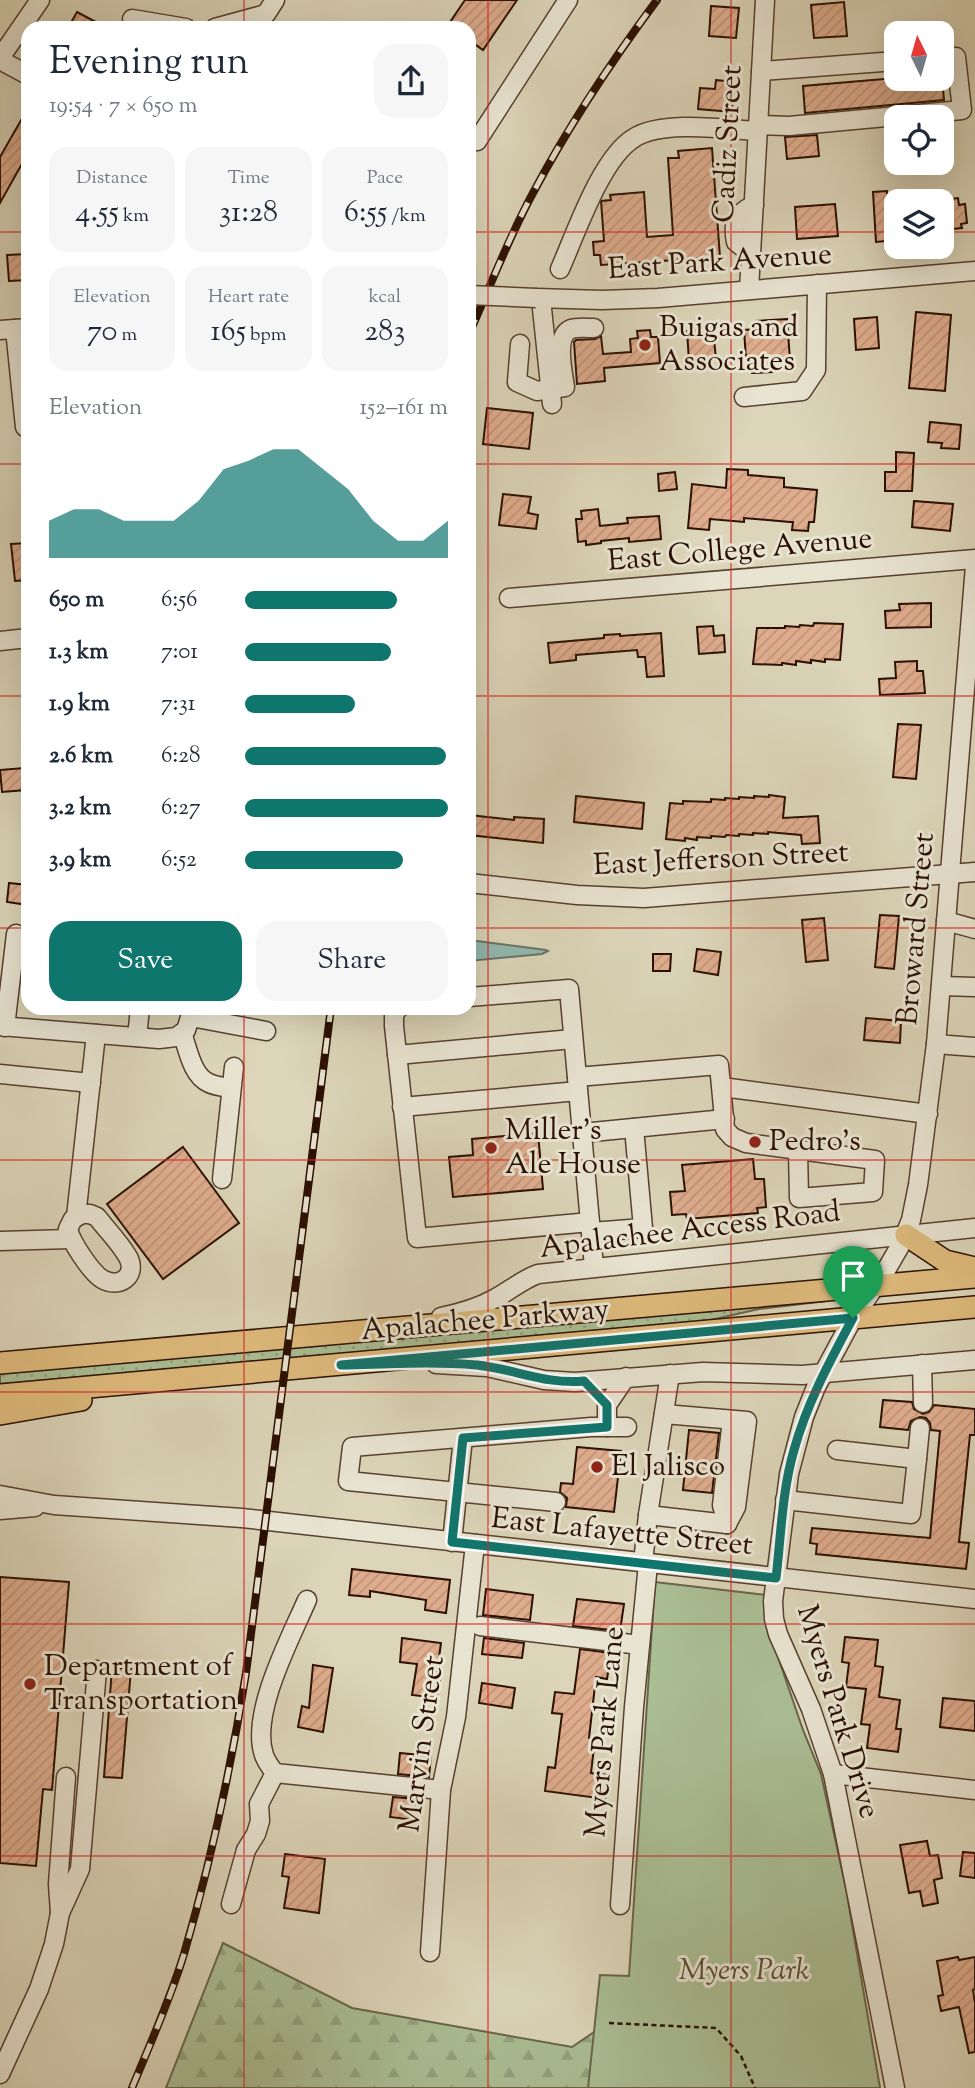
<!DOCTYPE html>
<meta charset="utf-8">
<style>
:root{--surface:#fff;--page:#f6f6f7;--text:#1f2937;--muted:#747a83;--accent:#0f766e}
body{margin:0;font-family:"Sorts Mill Goudy",serif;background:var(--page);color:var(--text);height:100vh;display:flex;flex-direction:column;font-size:26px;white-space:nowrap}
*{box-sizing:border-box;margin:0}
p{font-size:23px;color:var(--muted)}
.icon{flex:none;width:38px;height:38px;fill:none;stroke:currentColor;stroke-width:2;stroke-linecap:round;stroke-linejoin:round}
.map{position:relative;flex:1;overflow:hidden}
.panel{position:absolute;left:21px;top:21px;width:455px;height:994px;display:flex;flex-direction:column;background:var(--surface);border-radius:21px;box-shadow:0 7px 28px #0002}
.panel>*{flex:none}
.needle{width:46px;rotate:355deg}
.buttons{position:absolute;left:884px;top:21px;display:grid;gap:14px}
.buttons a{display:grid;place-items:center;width:70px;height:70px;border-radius:14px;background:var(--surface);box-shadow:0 7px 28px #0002;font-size:35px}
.pin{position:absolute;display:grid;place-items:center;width:60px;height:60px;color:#fff;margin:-72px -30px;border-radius:50% 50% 50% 0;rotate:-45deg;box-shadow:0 0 7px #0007}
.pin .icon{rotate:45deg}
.round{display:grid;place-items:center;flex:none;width:74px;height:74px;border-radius:21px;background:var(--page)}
.head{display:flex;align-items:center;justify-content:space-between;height:119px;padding:0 28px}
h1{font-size:38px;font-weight:600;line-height:52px}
.metrics{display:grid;grid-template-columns:repeat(3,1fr);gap:10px;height:119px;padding:7px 28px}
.metrics div{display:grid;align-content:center;border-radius:18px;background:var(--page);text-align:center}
.metrics b{font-size:30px;font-weight:600}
.metrics small{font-size:19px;font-weight:400}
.metrics p{font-size:19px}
.chart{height:196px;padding:14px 28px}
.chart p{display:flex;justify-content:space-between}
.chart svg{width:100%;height:126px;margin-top:7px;fill:var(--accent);opacity:.7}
.button{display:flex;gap:14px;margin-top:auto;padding:14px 28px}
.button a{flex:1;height:80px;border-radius:21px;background:var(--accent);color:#fff;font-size:28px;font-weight:600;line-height:80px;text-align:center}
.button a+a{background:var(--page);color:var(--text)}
ul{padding:0 28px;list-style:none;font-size:23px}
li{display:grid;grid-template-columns:112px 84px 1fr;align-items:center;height:52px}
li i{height:18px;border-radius:9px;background:var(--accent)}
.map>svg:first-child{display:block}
</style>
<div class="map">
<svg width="975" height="2088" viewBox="0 0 975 2088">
<defs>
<pattern id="grass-dots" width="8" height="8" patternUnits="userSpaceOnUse" patternTransform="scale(1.75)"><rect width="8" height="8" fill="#aabe94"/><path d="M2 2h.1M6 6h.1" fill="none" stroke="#92a27e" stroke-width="1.8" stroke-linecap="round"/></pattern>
<pattern id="forest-firs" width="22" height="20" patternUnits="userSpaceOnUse" patternTransform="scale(1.75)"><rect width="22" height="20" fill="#aabe94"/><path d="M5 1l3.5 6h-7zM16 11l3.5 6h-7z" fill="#92a27e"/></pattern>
<pattern id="building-hatch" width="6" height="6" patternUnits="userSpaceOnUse" patternTransform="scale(1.75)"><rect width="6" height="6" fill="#dfad8e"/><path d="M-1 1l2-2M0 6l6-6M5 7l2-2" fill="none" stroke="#c09479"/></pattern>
</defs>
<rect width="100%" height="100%" fill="#dcd5b9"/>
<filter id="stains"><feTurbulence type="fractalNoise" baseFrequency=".00286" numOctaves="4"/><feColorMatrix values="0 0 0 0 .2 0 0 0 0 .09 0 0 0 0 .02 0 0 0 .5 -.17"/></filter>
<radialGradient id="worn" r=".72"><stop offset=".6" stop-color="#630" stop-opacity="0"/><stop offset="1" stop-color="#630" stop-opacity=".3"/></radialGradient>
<path fill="url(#grass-dots)" stroke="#6a664a" stroke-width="2" d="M827 1301 759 1309 702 1322 677 1324 0 1384V1371Z"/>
<path fill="url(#forest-firs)" stroke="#6a664a" stroke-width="2" d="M223 1943 352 2008 572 2047 597 2030 745 2088H166Z"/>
<path fill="#aabe94" stroke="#6a664a" stroke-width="2" d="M655 1582 767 1595V1625L803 1730 821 1774 846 1889 880 2088H588L600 1975 629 1976Z"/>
<path fill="#92b9b0" stroke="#69756a" stroke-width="2" d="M469 940 546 950 548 951 542 954 469 961Z"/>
<g fill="url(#building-hatch)" stroke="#2b0f01" stroke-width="2">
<path d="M465 0H517L483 50 469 40V28H446Z"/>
<path d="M844 2 847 36 814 38 811 5Z"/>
<path d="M711 6 739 8 736 38 709 36Z"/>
<path d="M77 12 107 28H68Z"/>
<path d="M896 78 942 79 944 100 805 113 803 86Z"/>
<path d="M716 80 734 82 732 112 698 109 700 88 715 89Z"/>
<path d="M28 108V153L0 203V157Z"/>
<path d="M817 135 819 156 787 159 785 137Z"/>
<path d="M712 148 720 257 601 265 600 255H594L593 242 604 241 601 201 611 200 610 195 644 192 647 237 673 235 668 158H679L678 151Z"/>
<path d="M887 191 888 210H896V240L876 242 873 192Z"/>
<path d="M958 198 959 205 965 204 967 223 961 224 962 228 942 230V200Z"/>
<path d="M835 204 838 236 797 239 795 207Z"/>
<path d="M28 254V280L9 281 7 255Z"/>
<path d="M916 312 951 315 945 391 909 388Z"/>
<path d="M877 317 879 348 856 350 854 319Z"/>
<path d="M787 319 790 360 775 361 776 365H772V372L752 373 751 357 746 358 744 330 757 329 756 321Z"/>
<path d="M713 329 716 359 689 361 687 331Z"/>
<path d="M650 330 651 337H658L660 363 604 368 605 381 577 384 574 342 576 340 595 339 601 336 603 354 631 352 630 339 638 338 637 331Z"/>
<path d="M487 408 533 413 529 449 483 444Z"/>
<path d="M930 422 961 425 959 449 941 448 942 443 928 442Z"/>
<path d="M896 452 914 453 912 491H885V472H896Z"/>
<path d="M727 469 748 470V475L784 478V487L817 490 814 522H809L808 531 792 530 793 522H790L744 518V522L710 519 709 530 688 528 692 484 726 488Z"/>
<path d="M675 472 677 489 659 491 658 474Z"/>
<path d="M503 494 531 497 528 513 538 515 536 529 499 525Z"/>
<path d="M914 501 953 504 950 531 912 527Z"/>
<path d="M598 509 600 526 628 523 627 518 659 516 661 539 629 542V538L601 541V543L586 545V541L578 542 576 519H582L581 511Z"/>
<path d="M28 543V580L15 581 11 544Z"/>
<path d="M931 603V627L886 628 885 611 900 610 899 604Z"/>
<path d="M814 623 843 624 840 660 825 659V662L811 660V663L796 661V665L782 663V665L753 664 757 628H785V626L799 627 800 625 813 626Z"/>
<path d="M713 626 714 636 724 635 725 652 699 654 697 627Z"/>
<path d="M661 633 664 676 647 677 645 657H638L637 650 576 655V660L550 663 548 643 604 638V635L620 634V636Z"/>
<path d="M917 661V671H923L925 693 880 695 879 679 896 678 895 662Z"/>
<path d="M898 724 921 725 916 779 893 777Z"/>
<path d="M24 768 26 790 2 792 0 770Z"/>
<path d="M769 795 785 797 783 818 818 816 820 843 802 844 801 835 768 832V834L753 833V835L739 834V836L726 835 725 837 711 836V838L697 837V840L685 838V841L666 839 670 803 683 804V801L711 802V799L725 800V798L739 799V797L754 798V796L769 797Z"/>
<path d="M576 796 644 803 642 829 574 822Z"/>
<path d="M469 815 514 820V817L544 819 543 843 469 835Z"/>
<path d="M9 883 28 885V905L7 902Z"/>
<path d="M880 915 899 916 894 969 875 967Z"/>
<path d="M824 918 828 960 806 962 802 920Z"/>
<path d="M697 949 721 952 718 975 694 971Z"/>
<path d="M653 954H671L670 971H653Z"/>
<path d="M866 1018 901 1021 900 1043 864 1040Z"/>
<path d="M538 1133 543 1189 453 1197 449 1157 473 1155 472 1139Z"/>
<path d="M183 1147 239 1223 163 1279 107 1204Z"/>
<path d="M753 1159 755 1179H764L766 1207 757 1208 758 1213 687 1219 686 1214 672 1215 670 1192 685 1191 682 1165Z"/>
<path d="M883 1400 912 1402 914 1409 923 1414 929 1412 934 1405 975 1409V1435H970L959 1542 969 1543 966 1569 816 1554 817 1544 810 1543 812 1528 930 1538 940 1431 931 1430 930 1423 926 1418 920 1417 911 1421 908 1430 880 1427Z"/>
<path d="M689 1430 719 1433 712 1493 683 1490Z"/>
<path d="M577 1447 621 1451 614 1512 566 1507 567 1498 560 1492 561 1483 573 1484Z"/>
<path d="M352 1569 450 1580 446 1613 425 1610 426 1600 370 1591V1597L349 1595Z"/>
<path d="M0 1577 69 1582 52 1790 43 1789 36 1866 0 1863Z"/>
<path d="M486 1589 533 1595 530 1620 483 1615Z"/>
<path d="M577 1599 624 1604 620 1631 573 1626Z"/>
<path d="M845 1637 878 1640 875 1666 883 1667 879 1697 900 1700 896 1729H901L898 1752 867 1748 870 1725 861 1724 866 1689 846 1687 849 1663 842 1662Z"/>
<path d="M402 1638 441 1643 436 1679 440 1680 437 1698 412 1695 417 1664 400 1662Z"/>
<path d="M484 1638 524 1643 522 1658 482 1654Z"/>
<path d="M580 1649 611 1653 607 1679 596 1677 589 1738 595 1739 591 1773 608 1775 605 1799 545 1791 548 1767 555 1768 562 1714 552 1713 555 1692 574 1694Z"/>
<path d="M313 1665 333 1668 323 1732 298 1727 302 1706 309 1708Z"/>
<path d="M112 1668 131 1669 122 1778 104 1777Z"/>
<path d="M482 1683 515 1688 512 1708 479 1703Z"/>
<path d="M943 1698 975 1701V1731L940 1727Z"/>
<path d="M400 1753 431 1756 429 1777 398 1774Z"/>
<path d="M393 1797 417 1799 414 1820 390 1817Z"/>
<path d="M927 1841 930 1856 938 1855 942 1878 934 1880 938 1903 923 1906 920 1891 909 1893 900 1845Z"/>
<path d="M963 1852 975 1853V1878L960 1876Z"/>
<path d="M285 1854 325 1859 319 1913 284 1908 289 1877 282 1876Z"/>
<path d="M958 1957 959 1960 975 1957V1989L973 1990 975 2003V2052L969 2053 959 2007 941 2011 938 1996 943 1995 937 1961Z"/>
</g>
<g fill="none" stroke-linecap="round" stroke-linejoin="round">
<defs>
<g id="minor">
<path d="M132 19 186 28"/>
<path d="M215 28 266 14 275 0"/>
<path d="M0 58 40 0"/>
<path d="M0 60 28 75"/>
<path d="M761 71 896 61"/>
<path d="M758 125 789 126 962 110 956 57 942 58"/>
<path d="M469 141H477L568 0"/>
<path d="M751 254 736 242C732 223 736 213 754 205"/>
<path d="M560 269C576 233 601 158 634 138 662 120 725 129 758 131"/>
<path d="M749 290 765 0"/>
<path d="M536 298 602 300 658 298 975 271"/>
<path d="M541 299 552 404"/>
<path d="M15 329 25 427"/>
<path d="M0 330 28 328"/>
<path d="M520 344 517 382 537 391 565 387C563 373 554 336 571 329 577 327 587 328 594 328"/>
<path d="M744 397 802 391 816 370 817 284"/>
<path d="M509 598 975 559"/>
<path d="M0 641 28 638"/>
<path d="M469 883 577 895 644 898 975 872"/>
<path d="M946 921 975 929"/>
<path d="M941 986 975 987"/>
<path d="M469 997 569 989 594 1267"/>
<path d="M399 1008 394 1014V1026L417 1238 590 1222"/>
<path d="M191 1017 266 1031"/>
<path d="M0 1026 159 1039 176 1037 186 1030 193 1008"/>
<path d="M5 1027 16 934"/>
<path d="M182 1033C188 1049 192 1076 209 1083 215 1086 224 1087 231 1088"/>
<path d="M137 1037 140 1008"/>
<path d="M936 1044 975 1047"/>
<path d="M397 1055 573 1039"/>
<path d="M0 1074 91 1083"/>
<path d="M577 1077 719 1065 725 1129 732 1137 746 1143 875 1160 873 1192 799 1198 798 1150"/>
<path d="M722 1087 928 1114"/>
<path d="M402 1107 578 1091"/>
<path d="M582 1133 725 1119"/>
<path d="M222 1179 234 1067"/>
<path d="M82 1214H90L97 1217C107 1230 120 1243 128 1257 138 1276 119 1289 102 1279 91 1272 71 1242 68 1229L73 1219Z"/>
<path d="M76 1217 96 1034"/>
<path d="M591 1232 643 1228 634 1128"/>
<path d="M0 1241 70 1239"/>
<path d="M441 1317C460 1313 478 1308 494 1299 510 1291 521 1280 538 1274L975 1228"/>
<path d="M436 1364 487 1367 544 1380 575 1382 703 1372 802 1375 975 1360"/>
<path d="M922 1364 923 1403"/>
<path d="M664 1414 747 1421 736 1507 727 1524"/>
<path d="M607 1427V1405L626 1377"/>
<path d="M917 1459 920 1428"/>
<path d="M0 1495 54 1505 242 1518 975 1599"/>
<path d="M785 1500 911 1514 917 1459 837 1450"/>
<path d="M556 1502 348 1481 352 1447 591 1427H627"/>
<path d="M0 1510 35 1507"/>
<path d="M648 1515 727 1524"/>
<path d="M727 1524 722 1505 732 1420"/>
<path d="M452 1542 463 1438"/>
<path d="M643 1563 648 1515 670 1374"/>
<path d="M480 1626 640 1645"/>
<path d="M275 1773 441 1790"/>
<path d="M833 1774 975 1790"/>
<path d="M231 1904 246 1850 256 1834 260 1821 259 1804 275 1773C271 1768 266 1761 264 1755 250 1714 290 1639 307 1600"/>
<path d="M620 1905 634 1707 648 1564"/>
<path d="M60 1913 58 1884 66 1777"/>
<path d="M430 1952 441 1790 456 1717 475 1544"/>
<path d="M0 2074 39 1989 54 1944 60 1913 80 1869 97 1670"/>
<path d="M895 2088 833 1774 811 1709 778 1634 774 1619 773 1601 789 1474 804 1417 816 1387 853 1318 885 1272 900 1246 911 1220 918 1185 936 1044 975 566"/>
</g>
<g id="major">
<path d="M906 1235 945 1261 975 1268"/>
<path d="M0 1363 975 1277"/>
<path d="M0 1395 975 1307"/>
<path d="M0 1414 81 1400"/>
</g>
</defs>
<use href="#minor" stroke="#57402f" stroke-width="21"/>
<use href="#major" stroke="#2b0f01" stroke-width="24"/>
<path stroke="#2b0f01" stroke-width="2.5" stroke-dasharray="5 3.5" stroke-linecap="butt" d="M609 2023 716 2028 741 2056 755 2088"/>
<use href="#minor" stroke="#e8e4d2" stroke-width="18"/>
<use href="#major" stroke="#deba7c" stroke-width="21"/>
<defs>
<g id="rail">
<path d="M469 334C490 287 508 239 533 193 569 125 611 62 657 0"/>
<path d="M132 2088C150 2044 170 2000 184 1954 211 1861 231 1768 246 1673L331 1008"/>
</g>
</defs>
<use href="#rail" stroke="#2b0f01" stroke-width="8"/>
<use href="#rail" stroke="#e8e4d2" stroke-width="5" stroke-dasharray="16" stroke-linecap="butt"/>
<defs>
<path id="minor-bridge" d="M469 295 536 298"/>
</defs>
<use href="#minor-bridge" stroke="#57402f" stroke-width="21" stroke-linecap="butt"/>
<use href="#minor-bridge" stroke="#e8e4d2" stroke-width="18"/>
</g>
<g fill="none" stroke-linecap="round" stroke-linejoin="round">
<defs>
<path id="route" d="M853 1318C830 1361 807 1403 794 1450 782 1491 781 1536 776 1578L452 1542 463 1438 607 1427V1405L584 1381C547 1385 514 1369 477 1365 433 1361 387 1364 341 1365Z"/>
</defs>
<use href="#route" stroke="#fff" stroke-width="14"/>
<use href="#route" stroke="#0f766e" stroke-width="9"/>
</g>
<path fill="none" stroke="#d62828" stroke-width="2" stroke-opacity="0.55" d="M244 0V28M488 0V2088M731 0V2088M0 232H28M469 232H896M942 232H975M0 464H28M469 464H975M0 696H28M469 696H975M0 928H28M469 928H975M244 1008V2088M0 1160H975M0 1392H975M0 1624H975M0 1856H975"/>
<g fill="#8f2418" stroke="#e8e4d2" stroke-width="2.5">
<circle cx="645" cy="345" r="7"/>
<circle cx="755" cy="1142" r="7"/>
<circle cx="491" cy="1148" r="7"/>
<circle cx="597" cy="1467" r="7"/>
<circle cx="30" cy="1684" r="7"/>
</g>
<g text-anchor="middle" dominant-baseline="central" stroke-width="6" stroke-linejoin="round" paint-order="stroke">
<g font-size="30" fill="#2b0f01" stroke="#e8e4d2">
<text transform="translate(729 144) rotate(-87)">Cadiz Street</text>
<text transform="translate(720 263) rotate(-4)">East Park Avenue</text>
<text transform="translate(740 551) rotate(-5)">East College Avenue</text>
<text transform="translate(721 860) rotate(-3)">East Jefferson Street</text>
<text transform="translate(917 929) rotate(-85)">Broward Street</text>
<text transform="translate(690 1231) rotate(-7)">Apalachee Access Road</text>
<text transform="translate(485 1321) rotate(-5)">Apalachee Parkway</text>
<text transform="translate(622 1533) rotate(6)">East Lafayette Street</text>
<text transform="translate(837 1712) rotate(73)">Myers Park Drive</text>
<text transform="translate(606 1732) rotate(-85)">Myers Park Lane</text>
<text transform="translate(423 1744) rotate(-82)">Marvin Street</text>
</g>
<g font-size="30" fill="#2b0f01" stroke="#e8e4d2" text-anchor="start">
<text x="659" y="328">Buigas and<tspan x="659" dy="34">Associates</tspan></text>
<text x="505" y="1131">Miller's<tspan x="505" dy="34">Ale House</tspan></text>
<text x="769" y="1142">Pedro's</text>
<text x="611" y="1467">El Jalisco</text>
<text x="44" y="1667">Department of<tspan x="44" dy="34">Transportation</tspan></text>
</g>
<g font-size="30" font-style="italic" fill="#574c34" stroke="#e8e4d2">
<text x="744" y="1971">Myers Park</text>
</g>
</g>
<rect width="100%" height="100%" filter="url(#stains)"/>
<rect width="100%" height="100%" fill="url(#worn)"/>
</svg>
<div class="buttons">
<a><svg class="needle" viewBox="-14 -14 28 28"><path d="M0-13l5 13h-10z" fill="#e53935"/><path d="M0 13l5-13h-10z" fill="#747a83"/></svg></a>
<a><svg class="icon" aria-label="locate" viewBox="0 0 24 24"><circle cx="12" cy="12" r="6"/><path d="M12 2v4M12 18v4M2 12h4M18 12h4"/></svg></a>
<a><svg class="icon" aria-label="layers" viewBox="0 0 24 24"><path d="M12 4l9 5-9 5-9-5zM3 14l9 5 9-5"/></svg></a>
</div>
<div class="pin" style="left:853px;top:1318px;background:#1e9e55"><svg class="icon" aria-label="arrive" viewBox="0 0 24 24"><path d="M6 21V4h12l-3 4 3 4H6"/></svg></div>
<section class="panel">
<div class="head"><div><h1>Evening run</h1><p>19:54 · 7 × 650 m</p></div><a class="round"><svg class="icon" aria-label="share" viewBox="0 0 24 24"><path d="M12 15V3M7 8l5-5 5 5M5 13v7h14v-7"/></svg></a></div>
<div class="metrics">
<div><p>Distance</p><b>4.55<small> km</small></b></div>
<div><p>Time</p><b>31:28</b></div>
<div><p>Pace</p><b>6:55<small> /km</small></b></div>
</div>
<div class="metrics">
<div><p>Elevation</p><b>70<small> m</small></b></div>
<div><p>Heart rate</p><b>165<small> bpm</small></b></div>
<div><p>kcal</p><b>283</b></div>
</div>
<div class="chart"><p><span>Elevation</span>152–161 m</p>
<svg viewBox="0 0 160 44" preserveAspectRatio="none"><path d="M0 44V31L10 27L20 27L30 31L40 31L50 31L60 24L70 13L80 10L90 6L100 6L110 13L120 20L130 31L140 38L150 38L160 31V44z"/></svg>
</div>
<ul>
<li><b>650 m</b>6:56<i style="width:75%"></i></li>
<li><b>1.3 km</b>7:01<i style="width:72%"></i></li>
<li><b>1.9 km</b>7:31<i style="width:54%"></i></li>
<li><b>2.6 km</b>6:28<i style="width:99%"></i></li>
<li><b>3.2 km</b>6:27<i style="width:100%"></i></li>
<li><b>3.9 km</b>6:52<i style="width:78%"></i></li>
</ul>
<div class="button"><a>Save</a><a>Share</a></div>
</section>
</div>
